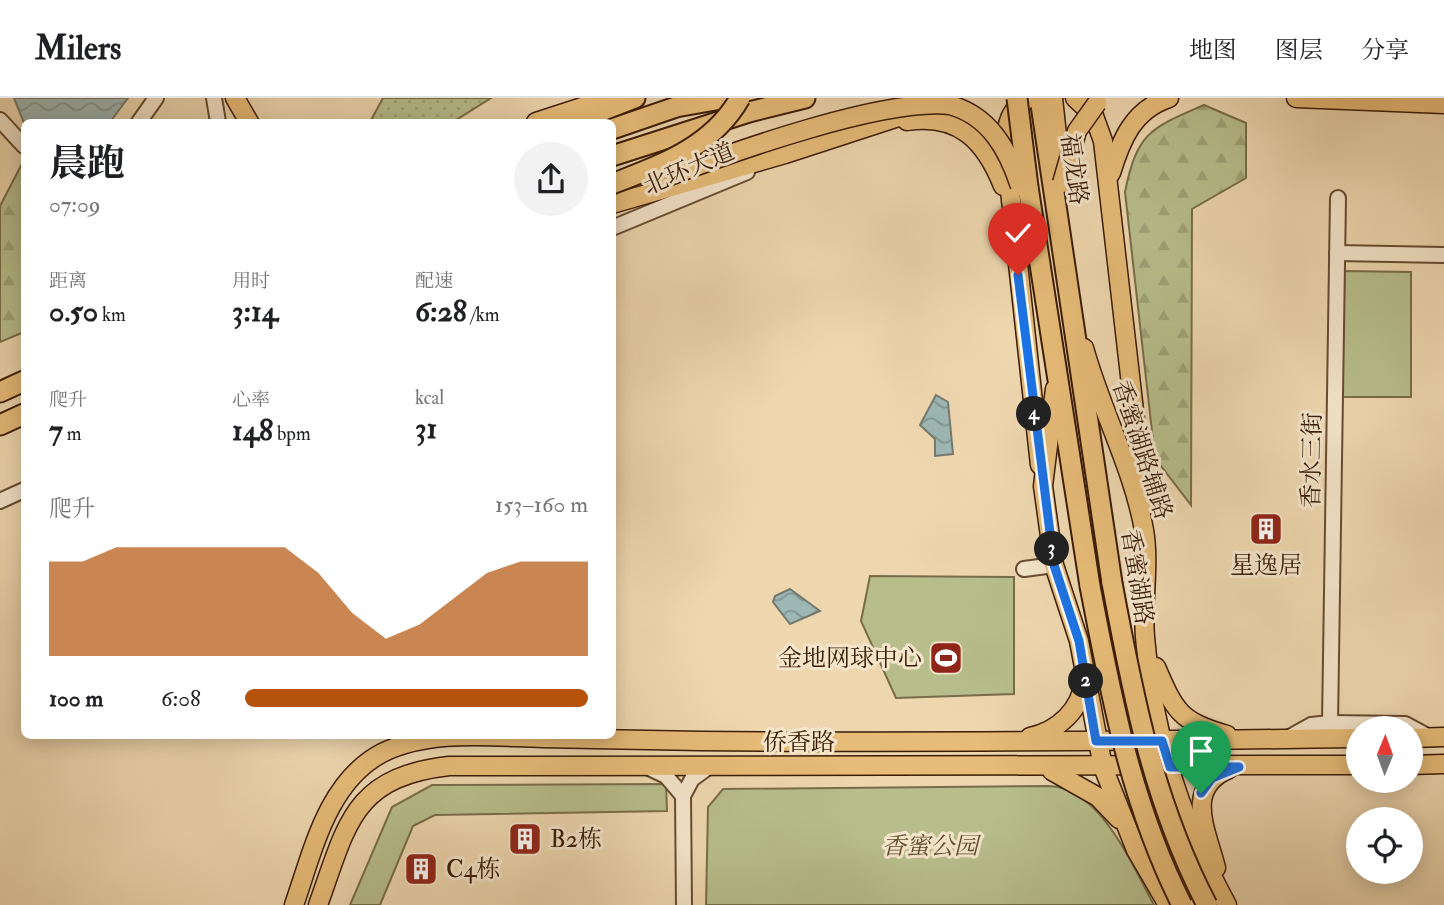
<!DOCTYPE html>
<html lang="zh">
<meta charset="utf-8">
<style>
:root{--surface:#fff;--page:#f2f2f2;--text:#202124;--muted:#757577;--line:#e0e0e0;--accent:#b45309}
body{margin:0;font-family:"IM FELL Double Pica","Noto Serif SC",serif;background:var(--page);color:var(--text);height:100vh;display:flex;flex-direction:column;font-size:26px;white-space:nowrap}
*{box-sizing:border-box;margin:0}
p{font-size:23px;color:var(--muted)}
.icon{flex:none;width:38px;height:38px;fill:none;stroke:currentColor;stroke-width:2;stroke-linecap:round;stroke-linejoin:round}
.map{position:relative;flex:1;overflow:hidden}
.sheet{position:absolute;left:21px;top:21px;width:595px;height:620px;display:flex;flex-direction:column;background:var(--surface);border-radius:10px;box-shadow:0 4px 18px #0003}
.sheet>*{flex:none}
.needle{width:46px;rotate:1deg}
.controls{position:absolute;left:1346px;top:618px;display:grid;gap:14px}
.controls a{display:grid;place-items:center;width:77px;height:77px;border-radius:50%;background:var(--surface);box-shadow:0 4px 18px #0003;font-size:35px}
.pin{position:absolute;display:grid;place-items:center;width:60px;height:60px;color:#fff;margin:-72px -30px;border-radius:50% 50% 50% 0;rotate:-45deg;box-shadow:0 0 7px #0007}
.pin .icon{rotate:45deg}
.km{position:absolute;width:35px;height:35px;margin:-18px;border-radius:50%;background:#222;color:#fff;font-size:19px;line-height:35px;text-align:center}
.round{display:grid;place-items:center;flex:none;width:74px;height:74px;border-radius:37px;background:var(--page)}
.headline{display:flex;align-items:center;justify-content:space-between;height:119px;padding:0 28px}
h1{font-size:38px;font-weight:700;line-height:52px}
.figures{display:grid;grid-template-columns:repeat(3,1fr);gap:10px;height:119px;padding:7px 28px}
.figures div{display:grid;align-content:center}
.figures b{font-size:30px;font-weight:700}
.figures small{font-size:19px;font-weight:400}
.figures p{font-size:19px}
.chart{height:196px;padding:14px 28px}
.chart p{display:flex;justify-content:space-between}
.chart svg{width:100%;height:126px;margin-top:7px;fill:var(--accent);opacity:.7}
ul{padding:0 28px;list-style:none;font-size:23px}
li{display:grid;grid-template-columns:112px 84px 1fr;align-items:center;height:52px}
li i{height:18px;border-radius:9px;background:var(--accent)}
header{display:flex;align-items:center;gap:42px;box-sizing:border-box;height:98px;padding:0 35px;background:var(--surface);border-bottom:2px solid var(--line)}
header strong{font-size:33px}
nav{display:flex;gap:38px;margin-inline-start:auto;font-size:24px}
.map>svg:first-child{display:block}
</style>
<header>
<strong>Milers</strong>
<nav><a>地图</a><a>图层</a><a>分享</a></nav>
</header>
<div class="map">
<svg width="1444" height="807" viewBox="0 0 1444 807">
<defs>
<pattern id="grass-dots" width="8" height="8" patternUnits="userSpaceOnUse" patternTransform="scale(1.75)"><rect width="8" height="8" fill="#b7be8c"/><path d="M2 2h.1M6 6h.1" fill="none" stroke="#9ea377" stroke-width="1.8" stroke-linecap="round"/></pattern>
<pattern id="forest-firs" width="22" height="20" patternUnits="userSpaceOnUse" patternTransform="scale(1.75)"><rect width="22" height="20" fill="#b7be8c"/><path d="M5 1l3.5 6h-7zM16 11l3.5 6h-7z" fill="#9ea377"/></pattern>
<pattern id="water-waves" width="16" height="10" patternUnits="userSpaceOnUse" patternTransform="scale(1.75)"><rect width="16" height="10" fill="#9db7b4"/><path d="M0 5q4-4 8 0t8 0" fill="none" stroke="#819490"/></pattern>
</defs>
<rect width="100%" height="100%" fill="#eed7af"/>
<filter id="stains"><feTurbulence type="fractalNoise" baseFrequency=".00286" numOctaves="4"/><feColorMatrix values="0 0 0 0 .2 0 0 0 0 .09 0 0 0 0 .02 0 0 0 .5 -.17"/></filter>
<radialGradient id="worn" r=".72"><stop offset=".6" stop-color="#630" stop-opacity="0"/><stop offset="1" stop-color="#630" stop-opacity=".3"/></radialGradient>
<path fill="url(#grass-dots)" stroke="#786d48" stroke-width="2" d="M383 0H491L453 24H370Z"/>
<g fill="url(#forest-firs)" stroke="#786d48" stroke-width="2">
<path d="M1204 7 1246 25V80L1192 111 1191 407 1155 360 1125 94C1137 34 1151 30 1204 7Z"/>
<path d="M24 62V234L0 244V108Z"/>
</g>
<g fill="#b7be8c" stroke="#786d48" stroke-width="2">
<path d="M1343 173 1411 174V299H1343Z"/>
<path d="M870 478 1014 479V596L896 600 861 523Z"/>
<path d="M666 686 667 713 435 717 413 728 380 807H350L392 709 432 687Z"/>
<path d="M1049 688C1101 690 1132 767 1154 807H706L708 709 723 691Z"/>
</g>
<g fill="url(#water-waves)" stroke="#75796e" stroke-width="2">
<path d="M14 0H128L110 24 24 25Z"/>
<path d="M936 297 948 304 953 356 935 358V341L920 327Z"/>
<path d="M790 491 820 513 790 526 773 504 775 498Z"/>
</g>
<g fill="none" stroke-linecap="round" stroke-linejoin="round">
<defs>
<g id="minor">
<path d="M214 0 218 24"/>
<path d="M0 22 24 48"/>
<path d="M139 24 156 0"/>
<path d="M612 130 747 74"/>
<path d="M1337 155 1444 157"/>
<path d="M0 403 24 392"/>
<path d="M1024 471 1054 467"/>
<path d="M1330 625 1338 100"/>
<path d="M1286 641 1311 627 1330 625 1405 626 1431 640"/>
<path d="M647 669 666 678 683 698"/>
<path d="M684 807 683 698 692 681 710 668"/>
</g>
<g id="major">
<path d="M235 0 249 24"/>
<path d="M1029 0C1010 10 1006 27 1005 47L1040 367"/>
<path d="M1053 0 1062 84"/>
<path d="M1075 0 1094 18 1103 43 1145 408"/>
<path d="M1296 0 1444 6"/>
<path d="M907 23C958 15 985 42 1003 88"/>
<path d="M536 24 610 0"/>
<path d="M1111 75C1121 42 1133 12 1169 0"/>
<path d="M612 106 785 56 920 12"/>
<path d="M1084 250C1101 312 1133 370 1144 432 1150 466 1142 504 1145 539 1152 633 1182 724 1227 807"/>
<path d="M1055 291 1043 388 1054 467 1079 543 1103 669 1136 752 1168 807"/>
<path d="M1156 569C1175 613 1179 623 1227 637"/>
<path d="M1030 639C1058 633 1081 612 1084 583"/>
<path d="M1410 640 1444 639"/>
<path d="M1410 667 1444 666"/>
<path d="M1052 673 1098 699 1119 721"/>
<path d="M1216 770C1207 733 1183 690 1229 671"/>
<path d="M294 807C313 753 327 684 382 655 430 631 492 639 543 640 596 641 648 642 700 643 920 645 1139 643 1358 640"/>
<path d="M318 807C347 727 352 679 449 668L1358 667"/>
</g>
<g id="highway">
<path d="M1040 0 1112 485"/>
<path d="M573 24 635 0"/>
<path d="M612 31 676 9 727 0"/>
<path d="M612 58 749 14 805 0"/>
<path d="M1028 89 1090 488"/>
<path d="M0 294 24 283"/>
<path d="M0 327 24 316"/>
</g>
</defs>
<use href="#minor" stroke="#674b30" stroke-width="18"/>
<use href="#major" stroke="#3a1c05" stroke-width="21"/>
<use href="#highway" stroke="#3a1c05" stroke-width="23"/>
<use href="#minor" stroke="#f4e5cb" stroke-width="14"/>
<use href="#major" stroke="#e7bc78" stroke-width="18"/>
<use href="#highway" stroke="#e7bc78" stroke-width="19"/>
<defs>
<g id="major-bridge">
<path d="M667 79C733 54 883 0 950 7 990 18 1008 52 1020 88"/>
<path d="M1062 85 1077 33 1097 5"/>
</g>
<g id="highway-bridge">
<path d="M1017 0 1028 89"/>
<path d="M612 86C663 66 712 49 740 0"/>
<path d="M1112 485C1133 598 1153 703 1207 807"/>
<path d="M1090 488C1111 598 1131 706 1182 807"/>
</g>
</defs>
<use href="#major-bridge" stroke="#3a1c05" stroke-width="21" stroke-linecap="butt"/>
<use href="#highway-bridge" stroke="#3a1c05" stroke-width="23" stroke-linecap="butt"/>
<use href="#major-bridge" stroke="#e7bc78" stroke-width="18"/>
<use href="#highway-bridge" stroke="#e7bc78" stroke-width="19"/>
</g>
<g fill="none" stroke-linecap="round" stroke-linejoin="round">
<defs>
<path id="route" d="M1018 177 1054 467 1079 543 1096 643H1162L1170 669H1239L1212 680 1201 695"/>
</defs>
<use href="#route" stroke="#fff" stroke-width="14"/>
<use href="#route" stroke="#1a73e8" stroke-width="9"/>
</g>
<defs>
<symbol id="building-square" viewBox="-11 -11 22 22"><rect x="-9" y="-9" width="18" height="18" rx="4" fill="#8f2418" stroke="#f4e5cb"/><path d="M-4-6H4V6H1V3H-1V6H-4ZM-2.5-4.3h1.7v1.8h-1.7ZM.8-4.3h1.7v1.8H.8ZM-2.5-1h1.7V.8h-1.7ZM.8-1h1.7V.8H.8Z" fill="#fff"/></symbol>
<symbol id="stadium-square" viewBox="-11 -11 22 22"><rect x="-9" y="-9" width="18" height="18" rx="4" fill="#8f2418" stroke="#f4e5cb"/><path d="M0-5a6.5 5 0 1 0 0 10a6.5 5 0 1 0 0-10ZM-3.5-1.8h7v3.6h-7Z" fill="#fff"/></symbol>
</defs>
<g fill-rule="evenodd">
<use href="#building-square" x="1247" y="412" width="38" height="38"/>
<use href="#stadium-square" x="927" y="541" width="38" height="38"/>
<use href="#building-square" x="506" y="722" width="38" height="38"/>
<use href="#building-square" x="402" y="752" width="38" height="38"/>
</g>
<g text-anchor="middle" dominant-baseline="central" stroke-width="6" stroke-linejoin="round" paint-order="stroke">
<g font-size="24" fill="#3a1c05" stroke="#f4e5cb">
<text transform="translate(689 71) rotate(-23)">北环大道</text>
<text transform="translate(1074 71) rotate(82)">福龙路</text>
<text transform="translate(1142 352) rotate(72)">香蜜湖路辅路</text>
<text transform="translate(1312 362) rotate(-89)">香水三街</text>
<text transform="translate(1137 479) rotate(81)">香蜜湖路</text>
<text x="799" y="644">侨香路</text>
</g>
<g font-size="24" fill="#3a1c05" stroke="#f4e5cb" text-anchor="start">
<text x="1266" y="467" text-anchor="middle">星逸居</text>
<text x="922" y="560" text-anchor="end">金地网球中心</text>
<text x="550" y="741">B2栋</text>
<text x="446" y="771">C4栋</text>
</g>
<g font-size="24" font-style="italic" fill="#604d2e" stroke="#f4e5cb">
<text x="930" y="748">香蜜公园</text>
</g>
</g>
<rect width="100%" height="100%" filter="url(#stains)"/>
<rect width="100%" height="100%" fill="url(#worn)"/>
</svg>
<div class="controls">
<a><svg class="needle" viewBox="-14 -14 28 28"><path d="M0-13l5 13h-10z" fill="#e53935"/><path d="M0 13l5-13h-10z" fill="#757577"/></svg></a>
<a><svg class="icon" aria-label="locate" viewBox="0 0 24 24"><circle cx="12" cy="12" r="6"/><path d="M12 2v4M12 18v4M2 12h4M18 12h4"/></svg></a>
</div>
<div class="pin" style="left:1201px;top:695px;background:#1e9e55"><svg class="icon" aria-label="arrive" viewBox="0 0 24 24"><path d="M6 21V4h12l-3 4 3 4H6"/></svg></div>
<div class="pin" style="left:1018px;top:177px;background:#d93025"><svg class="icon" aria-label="check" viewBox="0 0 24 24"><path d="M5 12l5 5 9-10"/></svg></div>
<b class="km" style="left:1086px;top:583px">2</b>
<b class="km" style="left:1052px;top:451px">3</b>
<b class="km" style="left:1034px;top:316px">4</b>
<section class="sheet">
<div class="headline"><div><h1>晨跑</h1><p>07:09</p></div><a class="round"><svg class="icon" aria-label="share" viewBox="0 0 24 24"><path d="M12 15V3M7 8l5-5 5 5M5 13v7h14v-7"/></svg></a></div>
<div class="figures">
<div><p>距离</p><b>0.50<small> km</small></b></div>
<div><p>用时</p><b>3:14</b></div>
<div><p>配速</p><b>6:28<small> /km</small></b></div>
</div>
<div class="figures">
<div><p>爬升</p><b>7<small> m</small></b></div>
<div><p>心率</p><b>148<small> bpm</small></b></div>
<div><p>kcal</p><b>31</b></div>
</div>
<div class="chart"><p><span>爬升</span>153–160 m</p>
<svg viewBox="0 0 160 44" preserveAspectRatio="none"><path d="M0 44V11L10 11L20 6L30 6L40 6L50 6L60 6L70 6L80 15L90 29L100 38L110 33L120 24L130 15L140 11L150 11L160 11V44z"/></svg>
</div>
<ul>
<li><b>100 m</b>6:08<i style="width:100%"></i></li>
</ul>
</section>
</div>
